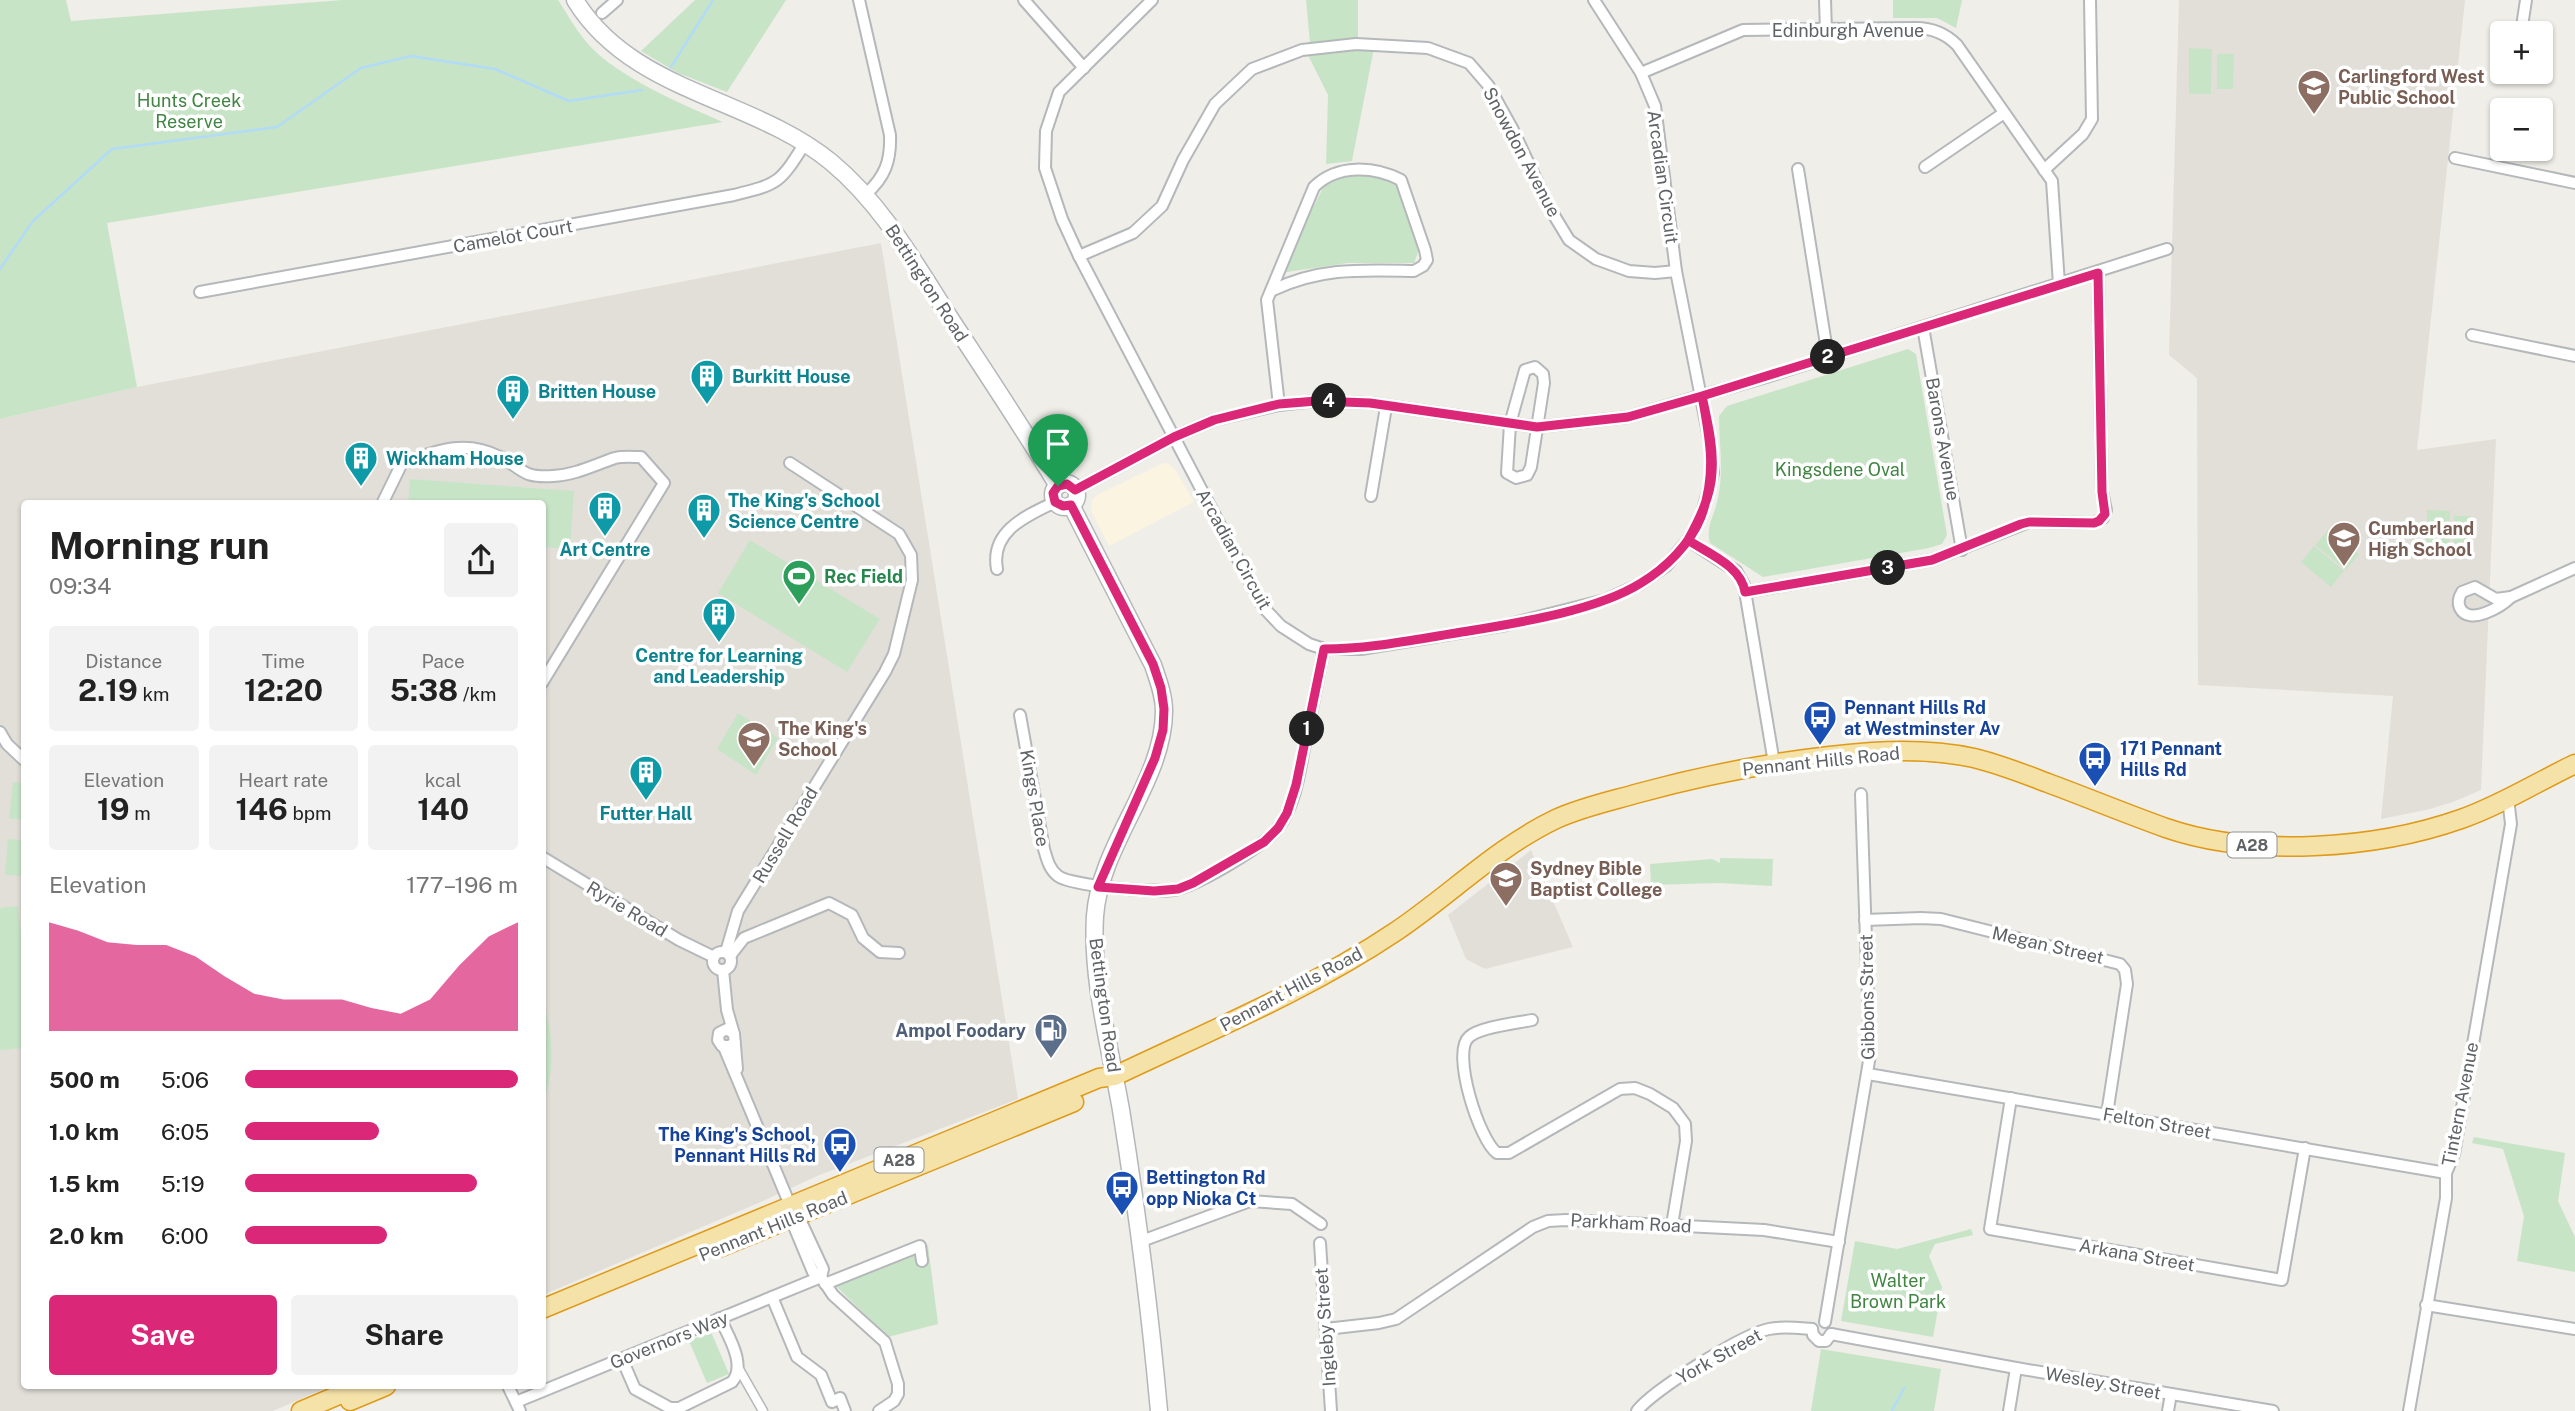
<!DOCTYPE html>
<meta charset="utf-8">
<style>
:root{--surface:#fff;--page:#f2f2f2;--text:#222;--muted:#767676;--accent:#db2777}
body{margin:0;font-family:"Public Sans",sans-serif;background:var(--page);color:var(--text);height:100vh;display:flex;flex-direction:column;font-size:26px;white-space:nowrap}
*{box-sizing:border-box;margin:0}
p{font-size:23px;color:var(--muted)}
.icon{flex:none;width:38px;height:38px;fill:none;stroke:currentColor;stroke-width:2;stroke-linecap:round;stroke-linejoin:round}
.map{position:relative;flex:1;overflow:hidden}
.details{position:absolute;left:21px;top:500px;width:525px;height:889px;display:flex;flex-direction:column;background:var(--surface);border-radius:7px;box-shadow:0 2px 5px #0004}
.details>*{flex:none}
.tools{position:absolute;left:2490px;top:21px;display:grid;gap:14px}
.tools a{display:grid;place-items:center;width:63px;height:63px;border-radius:7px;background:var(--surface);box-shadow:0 2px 5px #0004;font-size:35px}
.pin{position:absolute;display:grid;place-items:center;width:60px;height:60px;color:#fff;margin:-72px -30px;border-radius:50% 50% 50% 0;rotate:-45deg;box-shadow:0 0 7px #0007}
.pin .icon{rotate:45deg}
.km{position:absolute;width:35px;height:35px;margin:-18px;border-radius:50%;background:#222;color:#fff;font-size:19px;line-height:35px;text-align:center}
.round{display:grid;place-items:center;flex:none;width:74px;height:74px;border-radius:7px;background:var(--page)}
.head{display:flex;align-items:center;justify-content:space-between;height:119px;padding:0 28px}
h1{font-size:38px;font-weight:700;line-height:52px}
.stats{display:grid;grid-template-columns:repeat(3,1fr);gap:10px;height:119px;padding:7px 28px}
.stats div{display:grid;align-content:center;border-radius:7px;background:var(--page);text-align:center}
.stats b{font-size:30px;font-weight:700}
.stats small{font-size:19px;font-weight:400}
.stats p{font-size:19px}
.chart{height:196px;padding:14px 28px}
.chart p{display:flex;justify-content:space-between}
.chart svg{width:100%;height:126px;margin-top:7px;fill:var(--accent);opacity:.7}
.primary-button{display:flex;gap:14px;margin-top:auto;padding:14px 28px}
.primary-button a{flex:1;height:80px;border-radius:7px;background:var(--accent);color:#fff;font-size:28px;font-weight:700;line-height:80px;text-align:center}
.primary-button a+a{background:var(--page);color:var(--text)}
ul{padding:0 28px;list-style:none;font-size:23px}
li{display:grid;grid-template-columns:112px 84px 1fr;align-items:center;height:52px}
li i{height:18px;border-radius:9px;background:var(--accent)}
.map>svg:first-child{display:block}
</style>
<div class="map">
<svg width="2575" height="1411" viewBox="0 0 2575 1411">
<rect width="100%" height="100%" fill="#efeee8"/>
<path fill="#fbf4e1" d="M1163 463H1167L1175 469 1194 502 1109 546 1091 511 1092 500 1097 495Z"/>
<g fill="#e2dfd9">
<path d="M2179 0H2465L2417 450 2496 439 2481 790 2453 802 2426 810 2381 819 2393 696 2198 685 2197 378 2169 355Z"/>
<path d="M881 243 1018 1099 817 1176 763 1201 543 1295 542 504H24V1386H330L273 1411H0V419L137 387Z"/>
<path d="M1531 850 1573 947 1485 969 1466 959 1448 915Z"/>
</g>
<g fill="#c8e4c7">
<path d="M0 0H66L71 21 343 0H558C568 15 577 32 589 45 616 76 685 106 723 122L107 223 137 387 0 419Z"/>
<path d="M695 0H786L727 92 678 73 641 51Z"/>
<path d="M1306 0H1358V38L1310 43Z"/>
<path d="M1893 0H1962L1956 28 1937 18H1893Z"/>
<path d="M1374 48 1352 161 1326 164 1328 95 1307 53Z"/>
<path d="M2189 48 2212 49 2211 94H2189Z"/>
<path d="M2217 54H2234L2233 89H2217Z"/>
<path d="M1358 172 1381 175 1398 186 1420 247 1414 263H1348L1280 273 1326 182Z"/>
<path d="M1908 349 1916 354 1947 535 1942 544 1929 548 1763 577 1710 543C1706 528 1712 520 1716 506 1725 475 1719 447 1719 416L1727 406Z"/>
<path d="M410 479 574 491 570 549 543 547 542 504H408Z"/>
<path d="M2427 510 2450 511 2449 556H2426Z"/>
<path d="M2454 516H2471L2470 551H2454Z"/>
<path d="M2329 529 2359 554 2346 570 2315 545Z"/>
<path d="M750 540 880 619 847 672 718 593Z"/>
<path d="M2314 546 2344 571 2331 587 2301 562Z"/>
<path d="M738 713 778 738 756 775 717 749Z"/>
<path d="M13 782 24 783V820L9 818Z"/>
<path d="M8 839 24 840 21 876 5 875Z"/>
<path d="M1720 858 1773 859 1772 886 1719 883 1651 885 1650 864 1712 859 1720 863Z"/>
<path d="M18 906 24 967V1048L0 1050V908Z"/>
<path d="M542 998C553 1032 556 1069 543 1103Z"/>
<path d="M2474 1137 2565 1153 2558 1201 2575 1237V1272L2517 1261 2524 1216 2503 1149 2472 1143Z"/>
<path d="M1971 1229 1973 1235 1935 1244 1929 1256 1942 1287 1933 1337 1841 1321 1855 1241 1897 1249Z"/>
<path d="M928 1245 938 1324 888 1337 835 1285Z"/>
<path d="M711 1332 729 1374 707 1383 689 1341Z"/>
<path d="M1821 1349 1941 1369 1934 1411H1811Z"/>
</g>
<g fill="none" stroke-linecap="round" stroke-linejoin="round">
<g stroke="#b1dbf7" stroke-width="2.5">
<path d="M671 67 713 0"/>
<path d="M0 269 33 221 112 149 277 127 361 68 411 56 495 69 569 101 642 90"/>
<path d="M1892 1411 1904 1388"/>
</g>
<defs>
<path id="pedestrian" d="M739 1369 763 1411"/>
<g id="minor">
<path d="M859 0 890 135C891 161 885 177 866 194"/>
<path d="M1024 0 1084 68"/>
<path d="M1152 0 1059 92 1046 131 1045 168 1062 219 1079 256 1263 607 1281 626 1309 644 1324 649H1361L1506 625 1605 600 1640 584 1666 566 1688 540 1701 517 1713 473 1710 443 1676 271 1655 106 1641 73 1594 0"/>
<path d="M1825 0 1826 30"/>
<path d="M602 13 617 0"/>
<path d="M2521 33 2526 0"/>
<path d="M1641 73 1743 30 1916 28C1932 28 1945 33 1957 45L2052 181 2059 284"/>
<path d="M2455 158 2575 183"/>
<path d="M1925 167 2004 113"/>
<path d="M1798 169 1828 357"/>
<path d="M2044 170 2083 134 2092 119 2090 0"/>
<path d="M1079 256 1133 233 1162 206 1183 160 1215 104 1252 69 1302 50 1356 44 1428 48 1469 63 1488 85 1513 130 1549 207 1569 240 1596 259 1629 271 1655 273 1676 271"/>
<path d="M1273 290C1321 267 1363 270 1414 271L1423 266 1427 260 1425 250 1401 180C1374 166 1337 164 1314 187L1267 300 1279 405"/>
<path d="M200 292 734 195C779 184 780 183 805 143"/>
<path d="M1923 327 1962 550"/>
<path d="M2472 335 2575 356"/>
<path d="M1535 367 1543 374 1544 383 1531 467 1527 475 1516 478 1507 473 1510 424 1525 370Z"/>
<path d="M1075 490 1174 437 1214 420 1279 405 1316 401 1370 403 1537 427 1628 417 1766 377 2167 249"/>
<path d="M1371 496 1386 407"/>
<path d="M382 504 402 463C437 451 464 439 500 457 524 469 521 478 553 476 575 475 594 465 615 458 623 456 633 457 641 457L664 483 542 683"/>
<path d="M1688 540 1736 571 1744 585 1774 763"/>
<path d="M997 569C990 531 1026 516 1055 502"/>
<path d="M2475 587 2496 599 2511 597C2501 607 2469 626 2460 608 2457 602 2459 597 2462 592Z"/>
<path d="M1746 592 1932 560 2029 522 2094 523 2103 518 2106 510 2102 492 2098 273"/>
<path d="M2511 597 2575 568"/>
<path d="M1020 715 1044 849C1047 859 1049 869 1058 876 1071 886 1162 894 1178 889 1201 883 1263 847 1277 829 1297 804 1300 767 1306 738 1312 708 1318 679 1324 649"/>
<path d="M0 732 7 744 24 760"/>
<path d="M542 857 679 940 714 957"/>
<path d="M1865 920 1921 918 1941 919 2120 964 2125 970 2127 984 2107 1114"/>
<circle cx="722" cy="961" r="9"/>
<path d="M726 952 738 911 885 672 894 654 912 580 911 555 899 534 790 463"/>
<path d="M730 956 744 938 829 903 852 915 863 938 880 952 899 953"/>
<path d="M723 970 727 1010 734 1034"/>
<path d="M1532 1020C1517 1023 1479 1027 1469 1037 1451 1052 1479 1140 1497 1153H1509L1620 1089 1635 1088 1650 1094 1673 1108 1685 1124 1686 1141 1672 1225"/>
<path d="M735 1042 730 1046H722L718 1040 719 1033 727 1029 734 1034 737 1069"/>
<path d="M724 1047 790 1205 791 1219 813 1272 821 1277 833 1295 885 1342 898 1384V1394L894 1401 879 1411"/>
<path d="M1868 1074 2446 1173"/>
<path d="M2011 1098 1990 1229 2282 1280 2305 1148"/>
<path d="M797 1213 823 1269 821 1277"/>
<path d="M1139 1242 1250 1201 1292 1204 1321 1224"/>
<path d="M1320 1243 1331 1411"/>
<path d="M825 1284 920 1246 922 1261"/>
<path d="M772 1297 797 1357 821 1375 832 1402 840 1398 845 1411"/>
<path d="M2426 1305 2575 1329"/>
<path d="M1825 1322 1870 1055 1861 794"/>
<path d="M1326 1329 1379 1323 1396 1319 1533 1227 1548 1221 1566 1220 1764 1230 1839 1242"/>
<path d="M1812 1329 1813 1335 1819 1341H1826L1831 1334"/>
<path d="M1831 1334 2016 1368 2273 1411"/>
<path d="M622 1359 635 1389 670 1408H679L732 1382C747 1365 728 1336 720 1318"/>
<path d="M508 1386 520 1411"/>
<path d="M516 1402 821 1277"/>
<path d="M1637 1411C1653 1390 1743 1334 1769 1329 1783 1326 1798 1328 1812 1329"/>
<path d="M2009 1411 2016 1368"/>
<path d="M2168 1411 2171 1394"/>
<path d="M2409 1411 2446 1198V1173L2454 1154 2511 824 2508 798"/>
</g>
<g id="secondary">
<path d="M575 0C632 93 752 97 831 162 883 205 916 265 952 321 988 376 1024 430 1058 486"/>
<circle cx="1065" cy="495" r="12"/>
<path d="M1071 505 1153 665C1158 680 1164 695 1164 711 1164 781 1100 844 1095 916 1091 980 1110 1047 1121 1110 1137 1210 1150 1311 1159 1411"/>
</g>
<g id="trunk">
<path d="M721 1247 1074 1102"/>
<path d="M542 1309 1099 1078 1115 1076C1209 1031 1307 991 1395 932 1449 896 1497 847 1556 819 1582 807 1611 801 1639 793 1716 772 1792 758 1872 752 1905 750 1941 751 1974 758 1999 764 2024 774 2048 783 2088 798 2127 814 2166 828 2253 858 2376 849 2461 819 2501 805 2537 782 2575 764"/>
<path d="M350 1401 386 1386"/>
<path d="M301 1411 360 1386"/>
</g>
</defs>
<use href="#pedestrian" stroke="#b5b8bb" stroke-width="11"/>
<use href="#minor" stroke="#b5b8bb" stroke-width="14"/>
<use href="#secondary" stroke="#b4b7ba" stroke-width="19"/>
<use href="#trunk" stroke="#df9a18" stroke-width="21"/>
<use href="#pedestrian" stroke="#fff" stroke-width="8"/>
<use href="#minor" stroke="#fff" stroke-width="10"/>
<use href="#secondary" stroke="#fff" stroke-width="16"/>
<use href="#trunk" stroke="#f5e2a8" stroke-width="18"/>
</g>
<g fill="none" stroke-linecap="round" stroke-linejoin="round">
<defs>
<path id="route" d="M1058 486 1053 493 1055 502 1063 506 1071 505 1153 664 1161 688 1164 709 1163 730 1155 758 1098 887 1154 891 1178 889 1193 883 1264 842 1278 828 1287 813 1296 785 1324 649C1368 649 1412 640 1456 633 1510 624 1595 612 1641 583 1666 568 1690 544 1701 517 1717 474 1710 439 1702 396L2098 273 2102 492 2105 514 2099 521 2094 523 2029 522 2021 524 1932 560 1745 592C1741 566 1709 554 1688 540 1699 520 1711 496 1712 472 1714 447 1707 420 1702 396L1628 417 1537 427 1370 403 1317 401 1279 404 1214 420 1174 437 1075 490 1067 484 1058 486"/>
</defs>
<use href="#route" stroke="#fff" stroke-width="14"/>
<use href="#route" stroke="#db2777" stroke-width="9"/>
</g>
<defs>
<symbol id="school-pin" viewBox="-11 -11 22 30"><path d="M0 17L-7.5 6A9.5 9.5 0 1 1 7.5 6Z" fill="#8d6e63" stroke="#fff"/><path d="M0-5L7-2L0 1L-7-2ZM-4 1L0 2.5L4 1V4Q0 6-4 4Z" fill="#fff"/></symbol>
<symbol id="building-pin" viewBox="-11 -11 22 30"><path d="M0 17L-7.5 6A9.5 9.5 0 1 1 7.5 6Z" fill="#0f9aa8" stroke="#fff"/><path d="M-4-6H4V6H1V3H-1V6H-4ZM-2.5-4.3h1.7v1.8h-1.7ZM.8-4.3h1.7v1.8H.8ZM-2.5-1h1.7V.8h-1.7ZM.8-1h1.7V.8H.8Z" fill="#fff"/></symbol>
<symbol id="stadium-pin" viewBox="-11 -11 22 30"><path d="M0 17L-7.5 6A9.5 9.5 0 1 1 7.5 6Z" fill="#2e9e5b" stroke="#fff"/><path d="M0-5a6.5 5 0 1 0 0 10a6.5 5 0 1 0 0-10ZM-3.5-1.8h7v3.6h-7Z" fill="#fff"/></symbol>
<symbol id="bus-pin" viewBox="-11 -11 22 30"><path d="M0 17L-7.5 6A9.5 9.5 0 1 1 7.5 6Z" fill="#1a4fb4" stroke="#fff"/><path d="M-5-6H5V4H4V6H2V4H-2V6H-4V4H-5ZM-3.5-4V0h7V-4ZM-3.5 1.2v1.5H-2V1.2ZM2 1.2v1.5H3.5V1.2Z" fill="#fff"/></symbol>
<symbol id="university-pin" viewBox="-11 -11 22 30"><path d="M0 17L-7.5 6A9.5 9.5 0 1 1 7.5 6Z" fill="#8d6e63" stroke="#fff"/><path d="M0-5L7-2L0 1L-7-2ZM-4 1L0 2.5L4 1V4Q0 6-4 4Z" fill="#fff"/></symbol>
<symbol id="fuel-pin" viewBox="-11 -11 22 30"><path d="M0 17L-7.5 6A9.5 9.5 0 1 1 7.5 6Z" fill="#5c6f8a" stroke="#fff"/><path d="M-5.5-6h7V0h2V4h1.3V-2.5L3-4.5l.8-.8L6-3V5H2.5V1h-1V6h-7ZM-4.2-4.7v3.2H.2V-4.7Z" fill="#fff"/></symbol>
</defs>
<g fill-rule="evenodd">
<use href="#school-pin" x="2295" y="67" width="38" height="52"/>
<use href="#building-pin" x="688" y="357" width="38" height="52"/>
<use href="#building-pin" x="494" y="372" width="38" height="52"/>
<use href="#building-pin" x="342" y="439" width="38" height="52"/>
<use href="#building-pin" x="586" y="489" width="38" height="52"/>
<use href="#building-pin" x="685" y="491" width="38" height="52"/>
<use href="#school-pin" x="2325" y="519" width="38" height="52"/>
<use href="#stadium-pin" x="780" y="557" width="38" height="52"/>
<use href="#building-pin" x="700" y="595" width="38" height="52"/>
<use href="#bus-pin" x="1801" y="698" width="38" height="52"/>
<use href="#school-pin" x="735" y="719" width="38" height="52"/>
<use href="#bus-pin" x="2076" y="739" width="38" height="52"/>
<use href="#building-pin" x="627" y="753" width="38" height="52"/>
<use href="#university-pin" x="1487" y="859" width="38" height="52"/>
<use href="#fuel-pin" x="1032" y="1011" width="38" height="52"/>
<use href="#bus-pin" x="821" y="1125" width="38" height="52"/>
<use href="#bus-pin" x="1103" y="1168" width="38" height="52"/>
</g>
<g text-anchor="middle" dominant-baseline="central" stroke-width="7" stroke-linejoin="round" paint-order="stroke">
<g fill="#fff" stroke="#8f9294" stroke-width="2">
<rect x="2227.5" y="832.5" width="49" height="25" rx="5"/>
<rect x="874.5" y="1147.5" width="49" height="25" rx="5"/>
</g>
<g font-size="16" font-weight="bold" fill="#5f6366">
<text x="2252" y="845">A28</text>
<text x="899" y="1160">A28</text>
</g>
<g font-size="18" fill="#5f6366" stroke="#fff">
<text x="1848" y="30">Edinburgh Avenue</text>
<text transform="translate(1522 152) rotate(62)">Snowdon Avenue</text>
<text transform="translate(1663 177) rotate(82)">Arcadian Circuit</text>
<text transform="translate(513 236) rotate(-10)">Camelot Court</text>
<text transform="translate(927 283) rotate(57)">Bettington Road</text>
<text transform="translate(1943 439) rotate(80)">Barons Avenue</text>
<text transform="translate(1234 549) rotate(61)">Arcadian Circuit</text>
<text transform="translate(1821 761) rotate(-6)">Pennant Hills Road</text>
<text transform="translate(1035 798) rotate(80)">Kings Place</text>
<text transform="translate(785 835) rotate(-59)">Russell Road</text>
<text transform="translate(627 909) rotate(31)">Ryrie Road</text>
<text transform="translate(2048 945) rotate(13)">Megan Street</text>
<text transform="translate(1291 989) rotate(-28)">Pennant Hills Road</text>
<text transform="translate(1867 997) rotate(-91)">Gibbons Street</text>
<text transform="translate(1105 1005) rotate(82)">Bettington Road</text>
<text transform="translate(2460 1104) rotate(-79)">Tintern Avenue</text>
<text transform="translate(2157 1123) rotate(10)">Felton Street</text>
<text transform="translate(1631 1223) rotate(3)">Parkham Road</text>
<text transform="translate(773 1226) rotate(-22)">Pennant Hills Road</text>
<text transform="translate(2137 1255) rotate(10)">Arkana Street</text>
<text transform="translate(1325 1327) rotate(-94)">Ingleby Street</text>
<text transform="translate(669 1340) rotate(-22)">Governors Way</text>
<text transform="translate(1719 1356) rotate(-29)">York Street</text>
<text transform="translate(2103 1383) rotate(10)">Wesley Street</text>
</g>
<g font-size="18" font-weight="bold" fill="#785e54" stroke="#fff" text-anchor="start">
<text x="2338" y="76">Carlingford West<tspan x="2338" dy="21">Public School</tspan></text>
<text x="2368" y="528">Cumberland<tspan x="2368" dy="21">High School</tspan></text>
<text x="778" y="728">The King's<tspan x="778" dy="21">School</tspan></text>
<text x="1530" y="868">Sydney Bible<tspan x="1530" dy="21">Baptist College</tspan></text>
</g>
<g font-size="18" fill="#408541" stroke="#fff">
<text x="189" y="100">Hunts Creek<tspan x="189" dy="21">Reserve</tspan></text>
<text x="1840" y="469">Kingsdene Oval</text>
<text x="1898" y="1280">Walter<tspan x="1898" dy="21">Brown Park</tspan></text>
</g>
<g font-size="18" font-weight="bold" fill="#0d838f" stroke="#fff" text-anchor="start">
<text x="732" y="376">Burkitt House</text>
<text x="538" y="391">Britten House</text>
<text x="386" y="458">Wickham House</text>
<text x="728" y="500">The King's School<tspan x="728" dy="21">Science Centre</tspan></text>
<text x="605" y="549" text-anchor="middle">Art Centre</text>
<text x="719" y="655" text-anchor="middle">Centre for Learning<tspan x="719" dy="21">and Leadership</tspan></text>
<text x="646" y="813" text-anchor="middle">Futter Hall</text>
</g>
<g font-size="18" font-weight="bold" fill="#27864d" stroke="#fff" text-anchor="start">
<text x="824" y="576">Rec Field</text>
</g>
<g font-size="18" font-weight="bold" fill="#164399" stroke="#fff" text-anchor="start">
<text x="1844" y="707">Pennant Hills Rd<tspan x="1844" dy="21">at Westminster Av</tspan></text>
<text x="2120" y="748">171 Pennant<tspan x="2120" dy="21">Hills Rd</tspan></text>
<text x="816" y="1134" text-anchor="end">The King's School,<tspan x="816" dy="21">Pennant Hills Rd</tspan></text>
<text x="1146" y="1177">Bettington Rd<tspan x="1146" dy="21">opp Nioka Ct</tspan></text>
</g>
<g font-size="18" font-weight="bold" fill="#4e5e75" stroke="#fff" text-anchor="end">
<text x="1026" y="1030">Ampol Foodary</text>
</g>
</g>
</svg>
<div class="tools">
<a>+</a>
<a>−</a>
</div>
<div class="pin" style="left:1058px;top:486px;background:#1e9e55"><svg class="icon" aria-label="arrive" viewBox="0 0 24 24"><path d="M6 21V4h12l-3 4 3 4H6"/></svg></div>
<b class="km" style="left:1307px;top:729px">1</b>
<b class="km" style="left:1828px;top:357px">2</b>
<b class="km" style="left:1888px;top:568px">3</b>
<b class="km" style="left:1329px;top:401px">4</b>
<section class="details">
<div class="head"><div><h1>Morning run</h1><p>09:34</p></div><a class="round"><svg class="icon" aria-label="share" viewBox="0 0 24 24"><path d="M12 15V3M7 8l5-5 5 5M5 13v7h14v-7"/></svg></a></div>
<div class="stats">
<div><p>Distance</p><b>2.19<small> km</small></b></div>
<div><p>Time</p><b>12:20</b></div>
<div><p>Pace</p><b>5:38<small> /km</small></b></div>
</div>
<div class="stats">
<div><p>Elevation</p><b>19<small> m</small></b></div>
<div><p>Heart rate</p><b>146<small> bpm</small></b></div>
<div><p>kcal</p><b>140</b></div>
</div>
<div class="chart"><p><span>Elevation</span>177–196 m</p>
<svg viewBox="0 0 160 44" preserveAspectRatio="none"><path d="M0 44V6L10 9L20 13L30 14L40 14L50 18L60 25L70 31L80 33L90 33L100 33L110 36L120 38L130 33L140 21L150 11L160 6V44z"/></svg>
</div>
<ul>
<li><b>500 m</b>5:06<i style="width:100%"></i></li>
<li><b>1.0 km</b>6:05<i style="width:49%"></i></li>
<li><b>1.5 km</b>5:19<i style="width:85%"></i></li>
<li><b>2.0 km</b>6:00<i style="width:52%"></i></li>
</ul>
<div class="primary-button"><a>Save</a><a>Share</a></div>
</section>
</div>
